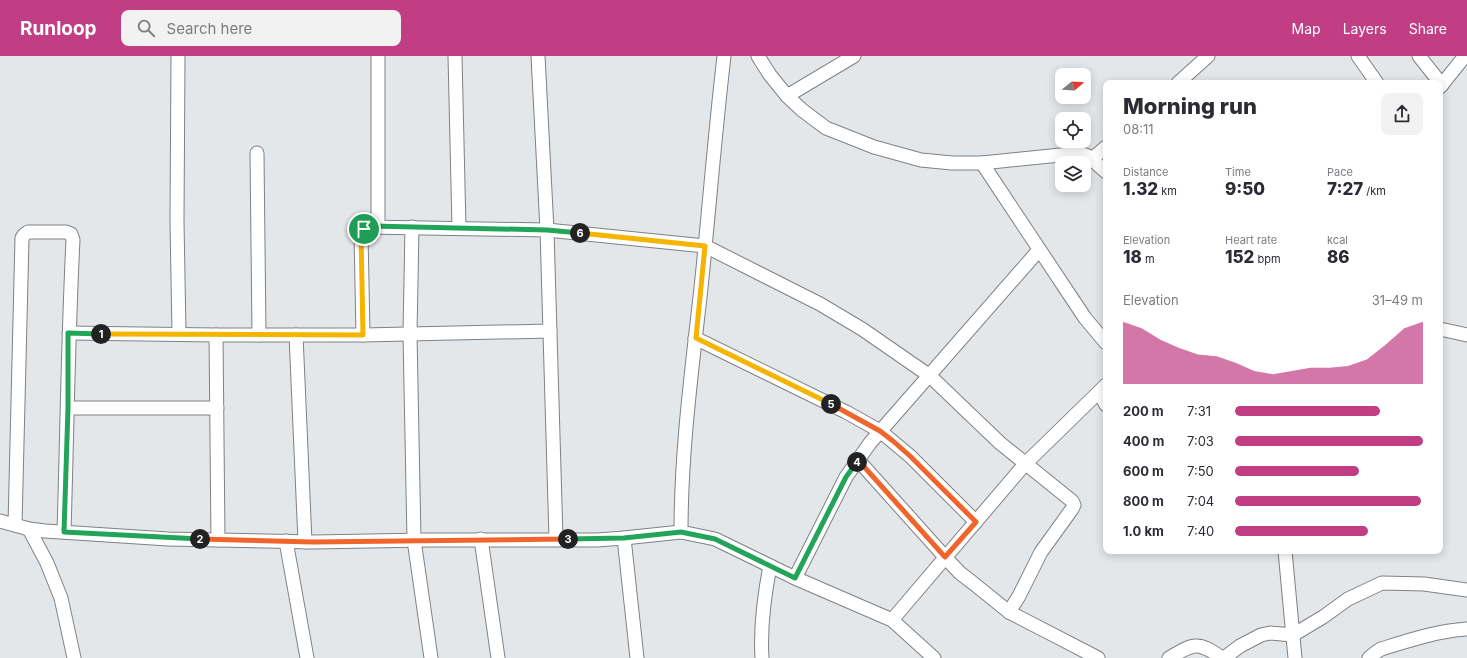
<!DOCTYPE html>
<meta charset="utf-8">
<style>
:root{--surface:#fff;--page:#f2f2f3;--text:#2b2b33;--muted:#7c7c81;--accent:#c13e85}
body{margin:0;font-family:Inter,sans-serif;background:var(--page);color:var(--text);height:100vh;display:flex;flex-direction:column;font-size:15px;white-space:nowrap}
*{box-sizing:border-box;margin:0}
p{font-size:13px;color:var(--muted)}
.icon{flex:none;width:22px;height:22px;fill:none;stroke:currentColor;stroke-width:2;stroke-linecap:round;stroke-linejoin:round}
.map{position:relative;flex:1;overflow:hidden}
.side{position:absolute;left:1103px;top:24px;width:340px;height:474px;display:flex;flex-direction:column;background:var(--surface);border-radius:8px;box-shadow:0 2px 10px #0003}
.side>*{flex:none}
.needle{width:26px;rotate:72deg}
.tools{position:absolute;left:1055px;top:12px;display:grid;gap:8px}
.tools a{display:grid;place-items:center;width:36px;height:36px;border-radius:8px;background:var(--surface);box-shadow:0 2px 10px #0003;font-size:20px}
.pin{position:absolute;display:grid;place-items:center;width:34px;height:34px;color:#fff;margin:-17px;border:2px solid #fff;border-radius:50%;box-shadow:0 1px 4px #0007}
.km{position:absolute;width:20px;height:20px;margin:-10px;border-radius:50%;background:#222;color:#fff;font-size:11px;line-height:20px;text-align:center}
.round{display:grid;place-items:center;flex:none;width:42px;height:42px;border-radius:8px;background:var(--page)}
.headline{display:flex;align-items:center;justify-content:space-between;height:68px;padding:0 20px}
h1{font-size:22px;font-weight:800;line-height:30px}
.figures{display:grid;grid-template-columns:repeat(3,1fr);gap:6px;height:68px;padding:4px 20px}
.figures div{display:grid;align-content:center}
.figures b{font-size:17px;font-weight:800}
.figures small{font-size:11px;font-weight:400}
.figures p{font-size:11px}
.chart{height:112px;padding:8px 20px}
.chart p{display:flex;justify-content:space-between}
.chart svg{width:100%;height:72px;margin-top:4px;fill:var(--accent);opacity:.7}
ul{padding:0 20px;list-style:none;font-size:13px}
li{display:grid;grid-template-columns:64px 48px 1fr;align-items:center;height:30px}
li i{height:10px;border-radius:5px;background:var(--accent)}
header{display:flex;align-items:center;gap:24px;box-sizing:border-box;height:56px;padding:0 20px;background:var(--accent);color:#fff}
header strong{font-size:19px}
nav{display:flex;gap:22px;margin-inline-start:auto;font-size:14px}
.search{width:280px;height:36px;background:var(--page);display:flex;align-items:center;gap:10px;box-sizing:border-box;padding:0 14px;border-radius:8px;color:var(--muted);font-size:15px}
.map>svg:first-child{display:block}
</style>
<header>
<strong>Runloop</strong>
<div class="search"><svg class="icon" aria-label="search" viewBox="0 0 24 24"><circle cx="10" cy="10" r="6"/><path d="M15 15l6 6"/></svg>Search here</div>
<nav><a>Map</a><a>Layers</a><a>Share</a></nav>
</header>
<div class="map">
<svg width="1467" height="602" viewBox="0 0 1467 602">
<rect width="100%" height="100%" fill="#e4e7ea"/>
<g fill="none" stroke-linecap="round" stroke-linejoin="round">
<defs>
<g id="minor">
<path d="M178 0 177 165 179 278"/>
<path d="M378 0V170"/>
<path d="M455 0 459 172"/>
<path d="M538 0 547 174 556 483"/>
<path d="M724 0C715 77 709 154 701 232 692 313 681 394 681 476L715 483 795 522 892 564 934 602"/>
<path d="M758 0 770 19 787 40 802 54 826 72 874 91 921 104 952 107H982L1080 97 1088 100 1106 116"/>
<path d="M1358 0 1377 27"/>
<path d="M1419 0 1442 29"/>
<path d="M1178 27 1208 0"/>
<path d="M1440 31 1465 0"/>
<path d="M787 40 854 0"/>
<path d="M257 97 259 279"/>
<path d="M1092 103 1106 91"/>
<path d="M982 107 1073 244 1085 262 1106 287"/>
<path d="M412 171 410 278 414 484 431 602"/>
<path d="M1440 273 1467 279"/>
<path d="M69 277 216 279H363L550 275"/>
<path d="M216 279 218 484"/>
<path d="M296 279 305 486"/>
<path d="M363 279 361 177 364 173 367 171 547 174 705 190 820 248 862 273 930 320 1000 387 1072 445 1074 449 1072 453 1041 496 1019 540 1009 556"/>
<path d="M695 282 846 356 880 375 910 400 976 466"/>
<path d="M1099 336 1106 349"/>
<path d="M68 352H217"/>
<path d="M858 404 945 501 960 517 973 527 1009 556 1098 602"/>
<path d="M0 465 29 473 45 475 168 483 313 486 426 484H597L624 482 681 476"/>
<path d="M15 469 22 182 24 179 28 176H66L71 178 73 184C68 282 67 379 64 476"/>
<path d="M29 473 47 507 61 542 74 602"/>
<path d="M624 482 637 602"/>
<path d="M481 483 498 602"/>
<path d="M286 485 307 602"/>
<path d="M1285 495 1295 602"/>
<path d="M795 522 846 421 870 387 1039 194"/>
<path d="M892 564 1025 408 1106 329"/>
<path d="M762 602C760 571 764 541 770 510"/>
<path d="M1169 602C1194 587 1198 585 1222 602"/>
<path d="M1224 602 1240 590 1261 579 1270 577 1293 579 1323 561 1348 543 1382 527 1424 528 1467 534"/>
<path d="M1369 602 1375 597 1381 593C1410 584 1437 575 1467 573"/>
</g>
</defs>
<use href="#minor" stroke="#7f8183" stroke-width="15"/>
<use href="#minor" stroke="#fff" stroke-width="13"/>
</g>
<g fill="none" stroke-linecap="round" stroke-linejoin="round">
<defs>
<path id="split-1" d="M101 278 363 279 361 177 364 173"/>
<path id="split-2" d="M101 278 68 277V352L64 476 200 483"/>
<path id="split-3" d="M200 483 313 486 568 483"/>
<path id="split-4" d="M568 483 624 482 681 476 715 483 795 522 846 421 857 406"/>
<path id="split-5" d="M831 348 880 375 893 385 910 400 976 466 945 501 858 404 857 406"/>
<path id="split-6" d="M580 177 705 190 696 282 831 348"/>
<path id="split-7" d="M364 173 372 170 547 174 580 177"/>
</defs>
<use href="#split-1" stroke="#fff" stroke-width="8"/>
<use href="#split-2" stroke="#fff" stroke-width="8"/>
<use href="#split-3" stroke="#fff" stroke-width="8"/>
<use href="#split-4" stroke="#fff" stroke-width="8"/>
<use href="#split-5" stroke="#fff" stroke-width="8"/>
<use href="#split-6" stroke="#fff" stroke-width="8"/>
<use href="#split-7" stroke="#fff" stroke-width="8"/>
<use href="#split-1" stroke="#f5b400" stroke-width="5"/>
<use href="#split-2" stroke="#22a559" stroke-width="5"/>
<use href="#split-3" stroke="#f0652b" stroke-width="5"/>
<use href="#split-4" stroke="#22a559" stroke-width="5"/>
<use href="#split-5" stroke="#f0652b" stroke-width="5"/>
<use href="#split-6" stroke="#f5b400" stroke-width="5"/>
<use href="#split-7" stroke="#22a559" stroke-width="5"/>
</g>
</svg>
<div class="tools">
<a><svg class="needle" viewBox="-14 -14 28 28"><path d="M0-13l5 13h-10z" fill="#e53935"/><path d="M0 13l5-13h-10z" fill="#7c7c81"/></svg></a>
<a><svg class="icon" aria-label="locate" viewBox="0 0 24 24"><circle cx="12" cy="12" r="6"/><path d="M12 2v4M12 18v4M2 12h4M18 12h4"/></svg></a>
<a><svg class="icon" aria-label="layers" viewBox="0 0 24 24"><path d="M12 4l9 5-9 5-9-5zM3 14l9 5 9-5"/></svg></a>
</div>
<div class="pin" style="left:364px;top:173px;background:#1e9e55"><svg class="icon" aria-label="arrive" viewBox="0 0 24 24"><path d="M6 21V4h12l-3 4 3 4H6"/></svg></div>
<b class="km" style="left:101px;top:278px">1</b>
<b class="km" style="left:200px;top:483px">2</b>
<b class="km" style="left:568px;top:483px">3</b>
<b class="km" style="left:857px;top:406px">4</b>
<b class="km" style="left:831px;top:348px">5</b>
<b class="km" style="left:580px;top:177px">6</b>
<section class="side">
<div class="headline"><div><h1>Morning run</h1><p>08:11</p></div><a class="round"><svg class="icon" aria-label="share" viewBox="0 0 24 24"><path d="M12 15V3M7 8l5-5 5 5M5 13v7h14v-7"/></svg></a></div>
<div class="figures">
<div><p>Distance</p><b>1.32<small> km</small></b></div>
<div><p>Time</p><b>9:50</b></div>
<div><p>Pace</p><b>7:27<small> /km</small></b></div>
</div>
<div class="figures">
<div><p>Elevation</p><b>18<small> m</small></b></div>
<div><p>Heart rate</p><b>152<small> bpm</small></b></div>
<div><p>kcal</p><b>86</b></div>
</div>
<div class="chart"><p><span>Elevation</span>31–49 m</p>
<svg viewBox="0 0 160 44" preserveAspectRatio="none"><path d="M0 44V6L10 10L20 17L30 22L40 26L50 27L60 31L70 36L80 38L90 36L100 34L110 34L120 33L130 29L140 20L150 10L160 6V44z"/></svg>
</div>
<ul>
<li><b>200 m</b>7:31<i style="width:77%"></i></li>
<li><b>400 m</b>7:03<i style="width:100%"></i></li>
<li><b>600 m</b>7:50<i style="width:66%"></i></li>
<li><b>800 m</b>7:04<i style="width:99%"></i></li>
<li><b>1.0 km</b>7:40<i style="width:71%"></i></li>
</ul>
</section>
</div>
